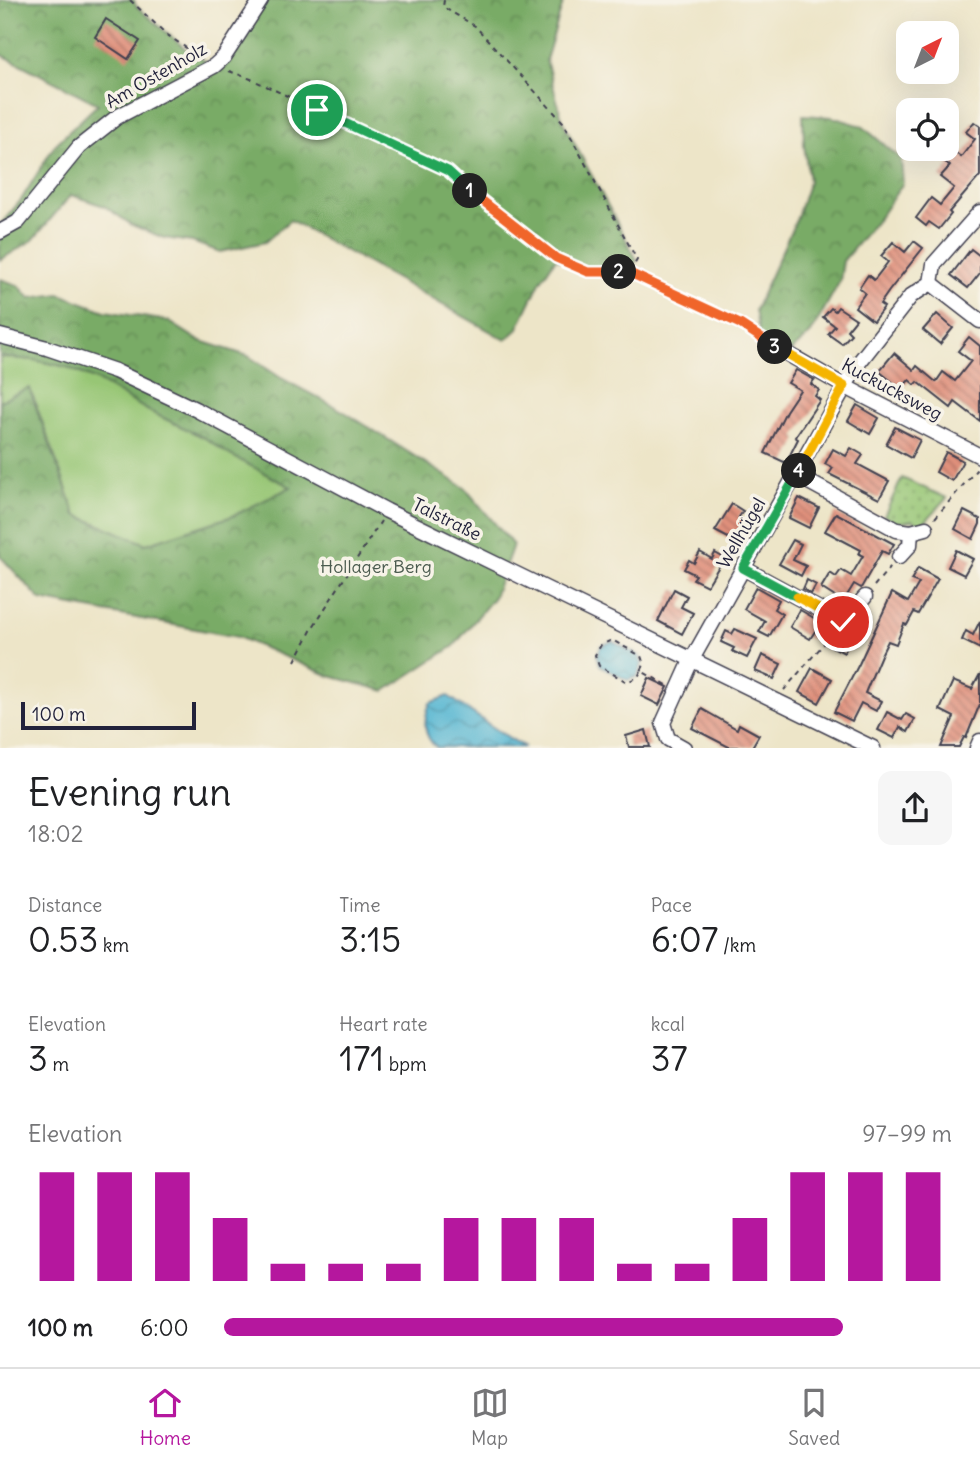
<!DOCTYPE html>
<meta charset="utf-8">
<style>
:root{--surface:#fff;--page:#f6f6f6;--text:#202124;--muted:#757577;--line:#e0e0e0;--accent:#b5179e}
body{margin:0;font-family:Delius,sans-serif;background:var(--page);color:var(--text);height:100vh;display:flex;flex-direction:column;font-size:26px;white-space:nowrap}
*{box-sizing:border-box;margin:0}
p{font-size:23px;color:var(--muted)}
.icon{flex:none;width:38px;height:38px;fill:none;stroke:currentColor;stroke-width:2;stroke-linecap:round;stroke-linejoin:round}
.map{position:relative;height:748px;overflow:hidden}
.details{display:flex;flex-direction:column;background:var(--surface);flex:1}
.details>*{flex:none}
.needle{width:46px;rotate:42deg}
.buttons{position:absolute;left:896px;top:21px;display:grid;gap:14px}
.buttons a{display:grid;place-items:center;width:63px;height:63px;border-radius:14px;background:var(--surface);box-shadow:0 7px 28px #0002;font-size:35px}
.scale{position:absolute;left:21px;bottom:18px;width:175px;box-sizing:border-box;padding-left:7px;border:4px solid #22223b;border-top:0;font-size:19px;line-height:24px;white-space:nowrap;color:#22223b;-webkit-text-stroke:5px #f7f3e8;paint-order:stroke}
.pin{position:absolute;display:grid;place-items:center;width:60px;height:60px;color:#fff;margin:-30px;border:4px solid #fff;border-radius:50%;box-shadow:0 2px 7px #0007}
.km{position:absolute;width:35px;height:35px;margin:-18px;border-radius:50%;background:#222;color:#fff;font-size:19px;line-height:35px;text-align:center}
.round{display:grid;place-items:center;flex:none;width:74px;height:74px;border-radius:14px;background:var(--page)}
.head{display:flex;align-items:center;justify-content:space-between;height:119px;padding:0 28px}
h1{font-size:38px;font-weight:600;line-height:52px}
.stats{display:grid;grid-template-columns:repeat(3,1fr);gap:10px;height:119px;padding:7px 28px}
.stats div{display:grid;align-content:center}
.stats b{font-size:35px;font-weight:600}
.stats small{font-size:19px;font-weight:400}
.stats p{font-size:19px}
.chart{height:196px;padding:14px 28px}
.chart p{display:flex;justify-content:space-between}
.chart svg{width:100%;height:126px;margin-top:7px;stroke:var(--accent);stroke-width:6}
ul{padding:0 28px;list-style:none;font-size:23px}
li{display:grid;grid-template-columns:112px 84px 1fr;align-items:center;height:52px}
li i{height:18px;border-radius:9px;background:var(--accent)}
.tabs{display:flex;justify-content:space-around;align-items:center;height:98px;border-top:2px solid var(--line);background:var(--surface);font-size:19px;color:var(--muted)}
.tabs a{display:grid;justify-items:center;gap:4px}
.tabs .current{color:var(--accent)}
.map>svg:first-child{display:block}
</style>
<div class="map">
<svg width="980" height="748" viewBox="0 0 980 748">
<defs>
<pattern id="forest-crowns" width="20" height="18" patternUnits="userSpaceOnUse" patternTransform="scale(1.75)"><rect width="20" height="18" fill="#79ab66"/><path d="M2 6a3 3 0 1 1 6 0M12 15a3 3 0 1 1 6 0" fill="none" stroke="#638b55"/></pattern>
<pattern id="park-dots" width="8" height="8" patternUnits="userSpaceOnUse" patternTransform="scale(1.75)"><rect width="8" height="8" fill="#97c675"/><path d="M2 2h.1M6 6h.1" fill="none" stroke="#7ba061" stroke-width="1.8" stroke-linecap="round"/></pattern>
<pattern id="water-waves" width="16" height="10" patternUnits="userSpaceOnUse" patternTransform="scale(1.75)"><rect width="16" height="10" fill="#54b6d2"/><path d="M0 5q4-4 8 0t8 0" fill="none" stroke="#4594ac"/></pattern>
<pattern id="building-back-hatch" width="6" height="6" patternUnits="userSpaceOnUse" patternTransform="scale(1.75)"><rect width="6" height="6" fill="#e0907b"/><path d="M-1 5l2 2M0 0l6 6M5-1l2 2" fill="none" stroke="#b57566"/></pattern>
</defs>
<rect width="100%" height="100%" fill="#f7f3e8"/>
<filter id="ink" filterUnits="userSpaceOnUse"><feTurbulence type="fractalNoise" baseFrequency=".0143" numOctaves="2"/><feDisplacementMap in="SourceGraphic" scale="14" xChannelSelector="R" yChannelSelector="G"/><feConvolveMatrix kernelMatrix="1 2 1 2 8 2 1 2 1" color-interpolation-filters="sRGB"/></filter>
<filter id="wash" filterUnits="userSpaceOnUse"><feTurbulence type="fractalNoise" baseFrequency=".00686" numOctaves="4" result="noise"/><feDisplacementMap in="SourceGraphic" scale="28" xChannelSelector="R" yChannelSelector="G"/><feGaussianBlur stdDeviation="1.57" result="paint"/><feColorMatrix in="noise" values="0 0 0 0 0 0 0 0 0 0 0 0 0 0 0 0 0 1.4 0 .05"/><feComposite in="paint" operator="in"/></filter>
<g filter="url(#wash)">
<rect width="100%" height="100%" fill="#ede5c8"/>
<path fill="#97c675" stroke="#5c7458" stroke-width="2" d="M0 357 34 360 67 367 94 379 149 411 205 438 230 455 292 487 233 516 146 544 76 515 30 388 0 401Z"/>
<g fill="url(#forest-crowns)" stroke="#4e6650" stroke-width="2">
<path d="M0 0H134L136 6 187 50 214 66 261 0H564L546 60 563 122 637 260 630 273 588 272 556 258 540 282 517 330 506 340 290 220 265 242 220 252 192 242 164 238 132 225 104 206 71 195 33 240 0 260V225L21 200 55 145 98 104 0 54Z"/>
<path d="M803 115 832 117 862 126 901 159 903 183 882 214 843 261 840 281 811 333 788 354 760 339 755 310 796 220 809 181 804 145Z"/>
<path d="M0 279 18 285 30 298 60 294 105 311 168 321 198 340 248 356 281 378 343 411 465 488 513 545 494 597 454 646 385 691 330 676 238 637 41 600 0 556V401L29 388 76 515 146 544 233 516 291 487 230 455 205 438 149 411 94 379 67 367 34 360 0 357Z"/>
</g>
<path fill="url(#park-dots)" stroke="#5c7458" stroke-width="2" d="M902 478 947 498 922 525 912 520 898 523 884 516Z"/>
<g fill="url(#water-waves)" stroke="#3b6c86" stroke-width="2">
<path d="M612 641 640 656 642 665 637 677 627 680 600 665 597 655 601 646Z"/>
<path d="M448 696C474 713 498 733 525 747H436C422 735 424 718 430 703Z"/>
</g>
<g id="blocks">
<g fill="url(#building-back-hatch)">
<path d="M106 19 140 41 128 59 95 37Z"/>
<path d="M974 122 980 126V176L949 212 951 214 939 229 929 222 926 226 916 218 931 198 940 205 954 188 940 177 950 166 944 161 953 151 961 157 975 139 966 132Z"/>
<path d="M914 241 923 248 889 291 880 304 884 307 873 321 855 307 865 293 859 288 868 275 874 280 888 262 881 256 893 242 905 252Z"/>
<path d="M971 249 980 256V273L968 288 951 275Z"/>
<path d="M838 307 856 319 847 330 851 334 842 344 828 334 835 326 823 317 831 308 835 311Z"/>
<path d="M937 314 953 328 940 344 923 330Z"/>
<path d="M969 337 980 346V421L955 402 951 408 918 382 915 385 909 380 901 389 879 371 894 353 914 370 917 366 936 382 943 372 955 381 971 361 958 351Z"/>
<path d="M796 370 814 380 811 384 819 390 815 396 820 400 795 437 798 439 786 463 765 453 786 411 800 390 788 383Z"/>
<path d="M857 405 879 418 870 434 848 421Z"/>
<path d="M895 427 920 440 911 458 886 444Z"/>
<path d="M851 448 863 455 857 464 889 481 879 499 829 474 833 468 825 464 833 449 846 456Z"/>
<path d="M946 452 963 461 952 481 936 472Z"/>
<path d="M799 498 819 508 809 528 789 518Z"/>
<path d="M732 504 743 511 739 517 744 521 732 540 715 531Z"/>
<path d="M964 511 980 519V524L973 539 955 529Z"/>
<path d="M836 513 894 544 888 554 882 551 861 588 854 584 843 602 821 588 830 573 836 577 841 570 851 576 863 556 859 554 861 550 825 531Z"/>
<path d="M793 540 801 544 793 560 806 566 801 576 779 564Z"/>
<path d="M956 550 973 559 964 575 948 567Z"/>
<path d="M700 552 712 559 715 553 724 558 707 586 693 579 696 575 684 569 689 560 694 563Z"/>
<path d="M918 568 938 579 918 614 914 612 907 625 904 624 896 644 888 641 881 655 865 693 881 701 876 711 861 703 852 721 834 712 859 664 892 593 908 602 919 583 911 580Z"/>
<path d="M807 580 816 585 811 594 803 589Z"/>
<path d="M756 587 779 600 774 609 782 614 769 637 759 632 765 621 744 609Z"/>
<path d="M674 589 687 596 681 607 693 613 682 634 658 621Z"/>
<path d="M800 610 821 622 810 639 790 627Z"/>
<path d="M980 621V649L962 640 966 631 973 635Z"/>
<path d="M735 629 757 639 747 658 732 651 734 648 721 642 726 631 732 634Z"/>
<path d="M837 635 850 642 844 653 831 646Z"/>
<path d="M762 655 781 664 774 679 755 671Z"/>
<path d="M812 668 832 679 819 703 799 692Z"/>
<path d="M980 674V704L966 738 964 737 959 747H941L954 717 940 710 953 681 972 689Z"/>
<path d="M649 678 668 687 659 705 641 696Z"/>
<path d="M702 709 737 729 739 724 759 735 752 747H729L692 728Z"/>
<path d="M887 712 902 720 906 714 915 719 908 732 900 727 894 738 878 730Z"/>
<path d="M646 730 650 747H629L626 736Z"/>
</g>
</g>
</g>
<g filter="url(#ink)">
<use href="#blocks" fill-opacity="0" stroke="#403f50" stroke-width="2"/>
<g fill="none" stroke-linecap="round" stroke-linejoin="round">
<defs>
<g id="minor">
<path d="M0 232 18 222 79 147 117 117 214 66 224 57 261 0"/>
<path d="M931 283 980 321"/>
<path d="M0 336 47 348 115 371 197 410 387 511 873 748"/>
<path d="M788 354 844 386 980 456"/>
<path d="M796 475 897 530 911 532"/>
<path d="M899 557 910 545 911 532 926 528"/>
<path d="M743 568 854 628"/>
<path d="M843 622 865 597"/>
<path d="M684 748 668 739 663 723 691 661 857 365 911 296 931 283 934 264 980 212"/>
<path d="M977 748 980 741"/>
</g>
</defs>
<use href="#minor" stroke="#403f50" stroke-width="17"/>
<g stroke="#403f50" stroke-width="2" stroke-dasharray="5 5" stroke-linecap="butt">
<path d="M130 0 166 34 202 59"/>
<path d="M444 0 443 7 475 26 563 122 637 260 630 272"/>
<path d="M229 71 251 79 448 171 556 258 588 272 630 273 740 324 776 348"/>
<path d="M935 518 977 469"/>
<path d="M874 586 891 566"/>
<path d="M295 661 313 627 381 521"/>
<path d="M641 671 638 677 627 682 599 666 595 655 601 645 612 640 641 656 644 665 641 671 667 685"/>
<path d="M784 690 833 633"/>
</g>
<use href="#minor" stroke="#fff" stroke-width="14"/>
</g>
</g>
<g fill="none" stroke-linecap="round" stroke-linejoin="round" filter="url(#ink)">
<defs>
<path id="split-1" d="M317 110 448 171 470 191"/>
<path id="split-2" d="M470 191 556 258 588 272H619"/>
<path id="split-3" d="M619 272 630 273 740 324 775 347"/>
<path id="split-4" d="M775 347 844 386 799 471"/>
<path id="split-5" d="M797 597 743 568 799 471"/>
<path id="split-6" d="M797 597 843 622"/>
</defs>
<use href="#split-1" stroke="#fff" stroke-width="14"/>
<use href="#split-2" stroke="#fff" stroke-width="14"/>
<use href="#split-3" stroke="#fff" stroke-width="14"/>
<use href="#split-4" stroke="#fff" stroke-width="14"/>
<use href="#split-5" stroke="#fff" stroke-width="14"/>
<use href="#split-6" stroke="#fff" stroke-width="14"/>
<use href="#split-1" stroke="#22a559" stroke-width="9"/>
<use href="#split-2" stroke="#f0652b" stroke-width="9"/>
<use href="#split-3" stroke="#f0652b" stroke-width="9"/>
<use href="#split-4" stroke="#f5b400" stroke-width="9"/>
<use href="#split-5" stroke="#22a559" stroke-width="9"/>
<use href="#split-6" stroke="#f5b400" stroke-width="9"/>
</g>
<g text-anchor="middle" dominant-baseline="central" stroke-width="7" stroke-linejoin="round" paint-order="stroke">
<g font-size="18" fill="#22223b" stroke="#f7f3e8">
<text transform="translate(156 75) rotate(-30)">Am Ostenholz</text>
<text transform="translate(892 389) rotate(28)">Kuckucksweg</text>
<text transform="translate(447 519) rotate(26)">Talstraße</text>
<text transform="translate(741 533) rotate(-60)">Wellhügel</text>
</g>
<g font-size="18" fill="#4b5b4f" stroke="#f7f3e8">
<text x="376" y="566">Hollager Berg</text>
</g>
</g>
</svg>
<div class="buttons">
<a><svg class="needle" viewBox="-14 -14 28 28"><path d="M0-13l5 13h-10z" fill="#e53935"/><path d="M0 13l5-13h-10z" fill="#757577"/></svg></a>
<a><svg class="icon" aria-label="locate" viewBox="0 0 24 24"><circle cx="12" cy="12" r="6"/><path d="M12 2v4M12 18v4M2 12h4M18 12h4"/></svg></a>
</div>
<div class="scale">100 m</div>
<div class="pin" style="left:317px;top:110px;background:#1e9e55"><svg class="icon" aria-label="arrive" viewBox="0 0 24 24"><path d="M6 21V4h12l-3 4 3 4H6"/></svg></div>
<div class="pin" style="left:843px;top:622px;background:#d93025"><svg class="icon" aria-label="check" viewBox="0 0 24 24"><path d="M5 12l5 5 9-10"/></svg></div>
<b class="km" style="left:470px;top:191px">1</b>
<b class="km" style="left:619px;top:272px">2</b>
<b class="km" style="left:775px;top:347px">3</b>
<b class="km" style="left:799px;top:471px">4</b>
</div>
<section class="details">
<div class="head"><div><h1>Evening run</h1><p>18:02</p></div><a class="round"><svg class="icon" aria-label="share" viewBox="0 0 24 24"><path d="M12 15V3M7 8l5-5 5 5M5 13v7h14v-7"/></svg></a></div>
<div class="stats">
<div><p>Distance</p><b>0.53<small> km</small></b></div>
<div><p>Time</p><b>3:15</b></div>
<div><p>Pace</p><b>6:07<small> /km</small></b></div>
</div>
<div class="stats">
<div><p>Elevation</p><b>3<small> m</small></b></div>
<div><p>Heart rate</p><b>171<small> bpm</small></b></div>
<div><p>kcal</p><b>37</b></div>
</div>
<div class="chart"><p><span>Elevation</span>97–99 m</p>
<svg viewBox="0 0 160 44" preserveAspectRatio="none"><path d="M5 44V6M15 44V6M25 44V6M35 44V22M45 44V38M55 44V38M65 44V38M75 44V22M85 44V22M95 44V22M105 44V38M115 44V38M125 44V22M135 44V6M145 44V6M155 44V6"/></svg>
</div>
<ul>
<li><b>100 m</b>6:00<i style="width:85%"></i></li>
</ul>
</section>
<nav class="tabs">
<a class="current"><svg class="icon" aria-label="home" viewBox="0 0 24 24"><path d="M3 11l9-7 9 7M6 9v11h12V9"/></svg>Home</a>
<a><svg class="icon" aria-label="map" viewBox="0 0 24 24"><path d="M3 6l6-2 6 2 6-2v14l-6 2-6-2-6 2zM9 4v14M15 6v14"/></svg>Map</a>
<a><svg class="icon" aria-label="saved" viewBox="0 0 24 24"><path d="M7 4h10v16l-5-4-5 4z"/></svg>Saved</a>
</nav>
